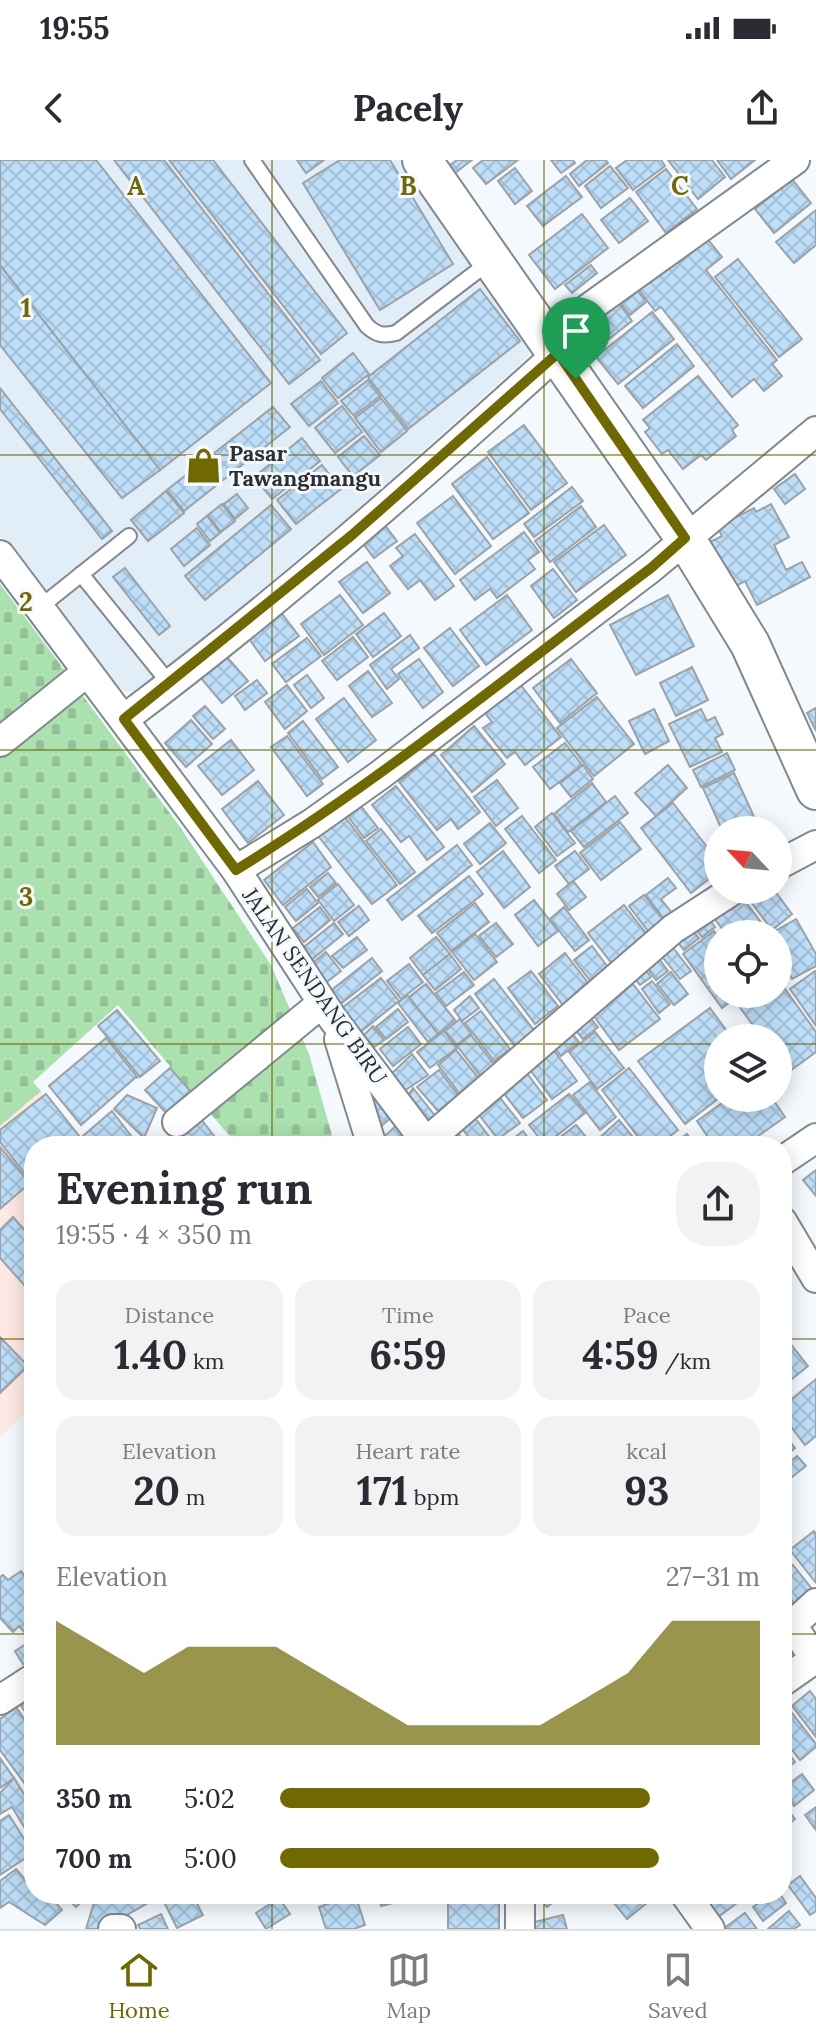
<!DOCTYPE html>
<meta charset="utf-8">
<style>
:root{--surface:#fff;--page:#f2f2f3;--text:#2b2b33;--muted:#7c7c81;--line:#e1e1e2;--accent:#706901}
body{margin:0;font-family:Lora,serif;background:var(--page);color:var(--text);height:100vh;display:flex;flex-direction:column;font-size:30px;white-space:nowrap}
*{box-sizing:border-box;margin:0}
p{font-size:26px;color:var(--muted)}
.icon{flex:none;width:44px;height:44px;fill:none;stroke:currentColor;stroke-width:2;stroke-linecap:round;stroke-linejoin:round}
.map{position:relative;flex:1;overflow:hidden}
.side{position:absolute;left:24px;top:976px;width:768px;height:768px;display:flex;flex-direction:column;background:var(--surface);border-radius:32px;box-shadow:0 4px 20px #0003}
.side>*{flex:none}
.needle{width:52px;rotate:296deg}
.tools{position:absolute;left:704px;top:656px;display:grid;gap:16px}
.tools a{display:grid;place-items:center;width:88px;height:88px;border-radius:50%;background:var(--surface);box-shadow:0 4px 20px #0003;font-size:40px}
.pin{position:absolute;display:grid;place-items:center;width:68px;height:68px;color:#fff;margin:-82px -34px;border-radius:50% 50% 50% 0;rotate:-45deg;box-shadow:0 0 8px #0007}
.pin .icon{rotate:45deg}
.round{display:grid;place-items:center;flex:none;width:84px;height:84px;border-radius:32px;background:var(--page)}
.headline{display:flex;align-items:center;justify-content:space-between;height:136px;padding:0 32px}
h1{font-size:44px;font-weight:800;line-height:60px}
.stats{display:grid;grid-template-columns:repeat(3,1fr);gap:12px;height:136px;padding:8px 32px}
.stats div{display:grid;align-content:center;border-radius:20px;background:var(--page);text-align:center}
.stats b{font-size:40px;font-weight:800}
.stats small{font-size:22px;font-weight:400}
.stats p{font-size:22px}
.chart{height:224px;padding:16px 32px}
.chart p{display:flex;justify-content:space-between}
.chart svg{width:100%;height:144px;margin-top:8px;fill:var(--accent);opacity:.7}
ul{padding:0 32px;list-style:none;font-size:26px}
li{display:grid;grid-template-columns:128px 96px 1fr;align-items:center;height:60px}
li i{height:20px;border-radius:10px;background:var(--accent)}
.status{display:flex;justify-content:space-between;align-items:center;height:56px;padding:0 40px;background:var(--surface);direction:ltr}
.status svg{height:22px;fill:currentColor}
header{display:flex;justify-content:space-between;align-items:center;height:104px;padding:0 32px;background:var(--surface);font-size:36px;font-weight:800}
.menu{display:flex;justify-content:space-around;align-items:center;height:112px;border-top:2px solid var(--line);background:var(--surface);font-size:22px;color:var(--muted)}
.menu a{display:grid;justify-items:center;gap:4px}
.menu .on{color:var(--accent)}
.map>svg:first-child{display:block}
</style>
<div class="status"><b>19:55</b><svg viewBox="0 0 49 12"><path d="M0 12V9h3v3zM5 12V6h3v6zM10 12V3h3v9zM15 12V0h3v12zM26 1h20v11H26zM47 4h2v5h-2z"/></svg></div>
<header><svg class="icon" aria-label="back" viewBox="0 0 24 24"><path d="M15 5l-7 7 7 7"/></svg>Pacely<svg class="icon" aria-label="share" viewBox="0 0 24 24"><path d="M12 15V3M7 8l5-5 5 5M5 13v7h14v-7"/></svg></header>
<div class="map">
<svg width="816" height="1769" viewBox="0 0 816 1769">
<defs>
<pattern id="cemetery-stones" width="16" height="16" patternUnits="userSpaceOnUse" patternTransform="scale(2)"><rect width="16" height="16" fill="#abe1af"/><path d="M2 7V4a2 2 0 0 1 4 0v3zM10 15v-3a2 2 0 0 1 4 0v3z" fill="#93c197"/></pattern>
<pattern id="building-cross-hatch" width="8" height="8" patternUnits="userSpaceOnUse" patternTransform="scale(2)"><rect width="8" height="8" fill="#bcdef8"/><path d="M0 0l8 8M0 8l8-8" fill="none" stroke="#a2bfd5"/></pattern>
</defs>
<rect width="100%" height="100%" fill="#f3f9fd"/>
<path fill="#e1eef7" d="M0 0H402L530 185 531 191 526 199 346 359 141 530 128 532 116 529 0 376Z"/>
<path fill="#fee9e4" d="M41 931 87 986H34V1245L0 1277V966Z"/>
<g fill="url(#cemetery-stones)">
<path d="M0 424 66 512 0 564Z"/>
<path d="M80 532 180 667 271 805 309 894 335 986H238L118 845 33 922 41 931 0 966V595Z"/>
</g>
<g fill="url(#building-cross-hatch)" stroke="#9ca2a6" stroke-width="2">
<path d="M0 0H96L271 223 160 310 0 105Z"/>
<path d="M114 0H164L320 200 289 224Z"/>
<path d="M169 0H213L347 173 321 194Z"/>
<path d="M297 0H324L306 13Z"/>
<path d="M340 0H390L453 104 380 150 303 23Z"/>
<path d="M457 0H472L455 13 449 6Z"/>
<path d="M483 0H518L486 24 473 8Z"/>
<path d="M551 0H573L575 3 561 13Z"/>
<path d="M587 0H606L608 3 579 26 570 14Z"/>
<path d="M627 0H661L665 6 633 30 616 8Z"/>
<path d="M668 0H712L725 17 698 39Z"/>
<path d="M717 0H755L731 19Z"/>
<path d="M610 6 628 28 601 48 585 26Z"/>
<path d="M515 8 532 31 515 44 498 21Z"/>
<path d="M666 9 697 49 666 73 636 32Z"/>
<path d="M566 16 582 37 543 66 527 46Z"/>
<path d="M792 19 811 43 774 73 755 49Z"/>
<path d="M630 38 648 61 619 83 601 60Z"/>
<path d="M816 50V85L794 103 776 82Z"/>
<path d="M582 54 608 88 555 129 529 95Z"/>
<path d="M702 72 722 97 706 110 777 200 772 204 782 216 764 231 754 219 732 237 661 147 655 151 636 126Z"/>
<path d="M738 99 802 179 779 197 715 117Z"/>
<path d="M0 105 160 310 122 338 0 185Z"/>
<path d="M591 105 597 113 572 133 565 125Z"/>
<path d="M634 126 646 142 630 155 617 139Z"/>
<path d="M480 129 520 181 408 269 368 217Z"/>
<path d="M616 140 632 161 601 185 585 165Z"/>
<path d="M652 152 674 179 618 224 596 197Z"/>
<path d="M677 184 694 206 643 248 625 226Z"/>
<path d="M353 193 369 214 338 238 322 218Z"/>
<path d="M698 216 738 265 732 270 736 276 706 300 701 295 683 309 668 290 662 294 645 272 650 268 643 260Z"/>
<path d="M368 220 380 236 354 256 341 241Z"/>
<path d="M321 221 338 243 309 266 291 244Z"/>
<path d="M0 228 112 371 102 379 0 249Z"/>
<path d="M381 238 407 271 381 292 355 258Z"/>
<path d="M342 246 362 272 335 293 315 268Z"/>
<path d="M273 247 290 267 184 351 167 330Z"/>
<path d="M524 265 567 323 531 350 488 292Z"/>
<path d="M364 276 380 295 353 316 338 297Z"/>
<path d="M302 278 320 301 272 339 254 317Z"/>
<path d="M487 297 529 353 493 379 452 324Z"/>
<path d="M322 305 341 329 296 364 277 340Z"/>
<path d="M795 314 805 329 785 344 774 329Z"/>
<path d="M572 327 583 341 534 377 524 364Z"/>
<path d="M166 331 184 353 148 381 131 360Z"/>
<path d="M237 334 248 348 235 359 224 344Z"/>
<path d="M453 336 491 386 455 414 417 363Z"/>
<path d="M222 344 235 361 221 372 208 355Z"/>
<path d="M771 344 789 377 774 385 786 410 802 402 810 417 757 445 745 421 730 429 706 384 722 376 717 367 754 348 756 352Z"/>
<path d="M271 345 291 369 205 440 185 416Z"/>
<path d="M581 346 596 367 550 402 535 381Z"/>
<path d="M207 356 220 373 210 381 197 364Z"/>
<path d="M384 364 397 381 374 398 361 381Z"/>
<path d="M604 365 626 395 576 432 554 402Z"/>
<path d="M197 368 210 385 184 406 171 389Z"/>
<path d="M524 372 539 392 528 400 535 409 497 438 490 429 475 440 460 420Z"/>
<path d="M415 374 454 426 435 440 420 420 408 429 390 406 403 396 396 388Z"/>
<path d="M367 402 390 433 363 453 339 422Z"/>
<path d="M125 408 170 466 159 475 113 417Z"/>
<path d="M553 409 577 440 554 458 531 426Z"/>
<path d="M340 435 363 465 324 495 301 464Z"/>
<path d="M507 435 532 470 486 505 460 470Z"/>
<path d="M668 435 694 486 636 515 610 465Z"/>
<path d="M280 451 299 476 265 501 247 476Z"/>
<path d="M384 453 401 476 373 497 356 474Z"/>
<path d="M450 468 479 506 453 526 424 488Z"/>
<path d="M410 475 419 488 391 509 399 519 387 529 370 505Z"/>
<path d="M353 477 368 497 337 520 322 501Z"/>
<path d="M307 478 321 496 286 522 272 504Z"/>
<path d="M226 496 248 521 222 543 201 518Z"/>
<path d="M419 499 443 532 423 548 398 514Z"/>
<path d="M571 499 597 533 560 563 533 528Z"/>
<path d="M692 507 708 540 676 556 660 523Z"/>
<path d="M368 511 392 543 372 557 349 526Z"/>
<path d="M307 515 324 538 311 548 294 525Z"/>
<path d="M257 520 267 533 245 550 235 536Z"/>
<path d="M520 524 561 577 525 605 515 592 507 598 483 568 492 562 484 552Z"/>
<path d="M287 525 307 551 285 569 265 542Z"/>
<path d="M597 537 634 584 594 616 557 568Z"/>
<path d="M344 538 376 580 348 602 316 559Z"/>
<path d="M205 546 225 569 213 579 193 556Z"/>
<path d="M816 548V571L807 553Z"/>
<path d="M654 549 669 581 645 594 629 561Z"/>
<path d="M701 549 707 561 715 557 723 574 715 578 722 592 690 607 669 564Z"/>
<path d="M191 560 212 584 186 607 165 583Z"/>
<path d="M303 561 338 607 322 619 288 573Z"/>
<path d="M474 566 505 604 472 632 441 595Z"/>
<path d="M287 576 323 624 307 636 271 587Z"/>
<path d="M231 580 254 610 222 635 198 606Z"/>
<path d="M565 583 582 605 550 629 533 607Z"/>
<path d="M727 593 735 610 701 627 693 610Z"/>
<path d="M434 594 480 652 458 669 451 659 437 670 399 622Z"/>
<path d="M583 605 593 619 571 637 560 623Z"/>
<path d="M668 605 687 628 656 656 635 633Z"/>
<path d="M734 613 760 670H722L703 628Z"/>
<path d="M497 620 518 648 496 666 474 637Z"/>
<path d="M258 621 284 655 248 683 222 649Z"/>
<path d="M592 623 606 642 568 672 554 654Z"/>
<path d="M396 626 444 687 427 700 409 676 401 682 372 645Z"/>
<path d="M615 636 628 653 584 687 571 671Z"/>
<path d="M357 641 378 668 364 678 344 651Z"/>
<path d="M673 643 718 701V712L691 733 641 668Z"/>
<path d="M341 652 397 725 372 744 315 672Z"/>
<path d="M552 653 575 683 557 696 535 667Z"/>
<path d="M522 656 556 700 539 713 505 669Z"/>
<path d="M620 662 641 689 601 720 580 693Z"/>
<path d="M490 663 506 683 480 704 464 684Z"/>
<path d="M381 669 415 712 400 724 366 681Z"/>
<path d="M313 682 331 707 283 745 264 720Z"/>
<path d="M457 685 472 705 402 760 387 740Z"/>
<path d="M503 691 530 727 504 748 477 712Z"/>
<path d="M575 691 589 709 569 724 555 706Z"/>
<path d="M328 713 336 723 318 737 310 727Z"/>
<path d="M469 716 483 734 432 773 418 756Z"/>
<path d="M668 718 676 728 661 739 672 753 664 759 646 735Z"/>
<path d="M573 721 586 737 569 750 557 734Z"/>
<path d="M338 724 354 745 334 761 318 740Z"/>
<path d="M307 729 318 743 296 761 285 747Z"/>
<path d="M742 730H774L792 754 772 770Z"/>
<path d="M739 733 760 761 743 774H726L711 754Z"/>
<path d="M644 735 669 767 654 779 629 746Z"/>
<path d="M534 740 558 771 538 786 515 755Z"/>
<path d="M475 743 489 762 451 791 437 773Z"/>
<path d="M624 745 653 782 617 810 588 773Z"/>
<path d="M359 746 369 760 349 776 338 762Z"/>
<path d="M320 747 330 760 304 782 293 768Z"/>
<path d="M564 747 589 780 575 791 550 759Z"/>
<path d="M704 753 715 767 702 777 691 763Z"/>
<path d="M796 759 816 794V806L792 819 778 793V774H770Z"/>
<path d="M334 763 343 774 309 802 300 790Z"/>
<path d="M496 763 513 784 496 797 479 776Z"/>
<path d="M689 766 699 778 684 790 674 778Z"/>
<path d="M714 771 718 777V789L706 797 718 813V834H734L736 837 722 848 683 794Z"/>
<path d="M475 774 497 802 474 820 452 792Z"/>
<path d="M357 777 367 790 343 808 332 796Z"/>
<path d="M436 777 450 794 423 815 410 798Z"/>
<path d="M667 780 691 811 680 819 656 789Z"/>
<path d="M592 786 613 814 595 827 574 800Z"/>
<path d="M326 792 341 811 324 824 309 806Z"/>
<path d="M565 793 592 828 566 849 539 814Z"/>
<path d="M450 794 461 809 435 830 423 815Z"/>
<path d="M372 798 382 811 333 850 323 837Z"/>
<path d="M660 800 668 811 656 820 648 809Z"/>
<path d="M409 804 423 822 401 839 387 821Z"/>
<path d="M642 805 651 817 640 825 631 814Z"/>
<path d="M531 811 558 846 535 864 508 828Z"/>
<path d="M815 811 816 813V866L790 829Z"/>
<path d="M464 812 474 825 446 846 436 833Z"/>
<path d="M671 812 688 834 674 845 657 824Z"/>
<path d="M381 818 399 841 353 878 334 854Z"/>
<path d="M494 819 537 874 517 889 475 834Z"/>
<path d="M778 819 816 872V892L787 913 778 900V878H762L739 846 755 834H778Z"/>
<path d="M652 821 670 844 659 853 642 829Z"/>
<path d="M426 824 455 860 438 874 409 837Z"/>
<path d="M633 824 660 859 619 890 593 855Z"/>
<path d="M407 835 438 874 428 882 398 843Z"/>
<path d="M470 836 479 848 462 861 454 850Z"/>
<path d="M710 848 732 878H718L719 938 685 964 638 901Z"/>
<path d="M398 849 408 862 386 879 376 867Z"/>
<path d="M117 850 160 901 140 917 98 866Z"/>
<path d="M481 851 510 889 494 901 465 863Z"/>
<path d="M587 854 598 867 583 879 572 866Z"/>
<path d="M460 859 471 874 457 885 445 871Z"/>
<path d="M373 866 384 880 367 892 359 880Z"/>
<path d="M408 867 421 884 393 906 380 889Z"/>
<path d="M567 867 579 882 561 896 549 881Z"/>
<path d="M444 871 457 888 430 908 417 892Z"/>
<path d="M595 872 624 908 597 929 569 892Z"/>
<path d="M471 875 496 907 482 918 457 886Z"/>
<path d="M106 878 138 918 136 917 81 965 49 926Z"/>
<path d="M552 888 577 921 552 939 528 907Z"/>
<path d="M456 890 482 922 462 937 438 905Z"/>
<path d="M412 894 428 915 398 935 386 919Z"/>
<path d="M170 908 193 934 168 955 145 930Z"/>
<path d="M629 908 678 970 657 986H645L602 930Z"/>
<path d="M439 910 458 935 438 951 417 927Z"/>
<path d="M526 912 547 940 523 958 502 931Z"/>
<path d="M590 922 616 957 600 970 573 935Z"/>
<path d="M413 928 436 957 418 966 403 944Z"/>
<path d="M373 929 395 954 377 970 362 946Z"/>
<path d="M46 934 87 986H34V1025L0 982V970Z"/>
<path d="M497 934 520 963 498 979 476 951Z"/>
<path d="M569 934 585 953 545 985 529 965Z"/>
<path d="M127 935 157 948 144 978 114 949Z"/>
<path d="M729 938H772L785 957 744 986H714L697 961Z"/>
<path d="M112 951 139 986H91L83 976Z"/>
<path d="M197 954 222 986H160L159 985Z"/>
<path d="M472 954 494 983 490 986H475L459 964Z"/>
<path d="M619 960 633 977 622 986H600L596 981Z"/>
<path d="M399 963 407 977 398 986H374Z"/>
<path d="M576 965 586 977 574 986H549Z"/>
<path d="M455 970 468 986H440Z"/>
<path d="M523 971 534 986H504Z"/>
<path d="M687 974 696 986H670Z"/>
<path d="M0 987 30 1023 0 1049Z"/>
<path d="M816 1010V1036L803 1020Z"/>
<path d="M13 1057 34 1081V1136L0 1098V1070Z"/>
<path d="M782 1173 808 1206 782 1227Z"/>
<path d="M0 1177 28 1206 0 1233Z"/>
<path d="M816 1219V1276L805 1285 782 1255V1247Z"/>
<path d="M782 1271 795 1288 782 1299Z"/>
<path d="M797 1296 806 1306 782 1325V1309Z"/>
<path d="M814 1371 816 1374V1423L790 1390Z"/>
<path d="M793 1405 816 1434 801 1452 782 1428V1414Z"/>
<path d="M21 1411 34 1428V1469L26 1474 19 1466 13 1472 0 1458V1417L3 1415 8 1420Z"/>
<path d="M792 1468 813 1496 782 1519V1475Z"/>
<path d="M34 1479V1497L23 1504 15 1491Z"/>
<path d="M810 1531 816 1539V1577L792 1546Z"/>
<path d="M34 1532V1565L18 1541Z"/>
<path d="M16 1547 34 1573V1617L25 1624 0 1590V1559Z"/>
<path d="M792 1553 816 1584V1587L800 1600 782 1577V1561Z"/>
<path d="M782 1585 795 1602 782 1612Z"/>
<path d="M0 1598 14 1618 0 1628Z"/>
<path d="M802 1614 814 1630 794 1646 782 1629Z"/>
<path d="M14 1618 34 1650 32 1680 12 1647 0 1654V1633Z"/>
<path d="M782 1642 795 1659 782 1669Z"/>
<path d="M816 1647V1670L805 1655Z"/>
<path d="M9 1655 33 1693 0 1715V1661Z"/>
<path d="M16 1709 29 1724 34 1720V1734H48L62 1750 45 1765 9 1742 0 1748V1721Z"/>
<path d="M800 1716 816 1738V1751L810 1755 788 1725Z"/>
<path d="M63 1734H90L76 1747Z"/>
<path d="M102 1734H151L155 1739 102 1769H86L94 1743Z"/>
<path d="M160 1734H192L203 1755 177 1768Z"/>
<path d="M355 1734 365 1765 354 1769H326L319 1747Z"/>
<path d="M378 1734H415L416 1737 381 1746Z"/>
<path d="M537 1734H563L547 1747Z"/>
<path d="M607 1734H658L627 1759Z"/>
<path d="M701 1734H749L718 1757Z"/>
<path d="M771 1734H780L786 1743 763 1761 753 1747Z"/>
<path d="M279 1738 290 1754 266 1769 256 1753Z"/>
<rect x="448" y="1743" width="51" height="26"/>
<path d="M789 1751 800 1765 794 1769H768Z"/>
<path d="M745 1753 757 1769H723Z"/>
<path d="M161 1754 168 1769H140L138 1765Z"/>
<path d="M563 1755 567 1769H533L531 1763Z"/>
</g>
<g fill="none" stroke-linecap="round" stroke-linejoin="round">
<defs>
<g id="lane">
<path d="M252 0 367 166C377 175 383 176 396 173L492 100"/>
<path d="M81 414 170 524"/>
<path d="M39 448 129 376"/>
</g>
<g id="street">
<path d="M547 178 795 0"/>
<path d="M0 395 236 710 333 859 429 986"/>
<path d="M124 559C276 445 418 320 558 193"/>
<path d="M0 582 87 512"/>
<path d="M778 705 816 685"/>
<path d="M236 710 311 664 380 615 651 408 816 271"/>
<path d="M339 879 372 986"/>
<path d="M177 962 322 843"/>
<path d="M426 982 673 769 733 730"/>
<path d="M782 1001 816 978"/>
<path d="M782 1061 816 1118"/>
<path d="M782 1522 815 1499 792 1465 816 1443"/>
<path d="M0 1540 34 1518"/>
<path d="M520 1734V1769"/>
<path d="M685 1734 710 1769"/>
<path d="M113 1769H121"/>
</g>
<path id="secondary" d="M422 0 685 378 750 484 816 630"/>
</defs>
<use href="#lane" stroke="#82888c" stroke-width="18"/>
<use href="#street" stroke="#82888c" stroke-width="32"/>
<use href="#secondary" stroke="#82888c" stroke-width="42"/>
<use href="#lane" stroke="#fff" stroke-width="14"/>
<use href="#street" stroke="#fff" stroke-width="28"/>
<use href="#secondary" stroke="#fff" stroke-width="38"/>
</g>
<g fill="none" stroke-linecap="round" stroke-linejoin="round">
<defs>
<path id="route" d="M558 193 685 378 651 408C514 511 382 620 236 710L124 559 352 375Z"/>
</defs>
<use href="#route" stroke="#fff" stroke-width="16"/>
<use href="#route" stroke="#706901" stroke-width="10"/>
</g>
<path fill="none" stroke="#706901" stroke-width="2" stroke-opacity="0.55" d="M272 0V986M544 0V986M0 295H816M0 590H816M0 884H718M778 884H816M0 1179H34M782 1179H816M0 1474H34M782 1474H816M272 1734V1769M544 1734V1769"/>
<defs>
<symbol id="shop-bare" viewBox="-9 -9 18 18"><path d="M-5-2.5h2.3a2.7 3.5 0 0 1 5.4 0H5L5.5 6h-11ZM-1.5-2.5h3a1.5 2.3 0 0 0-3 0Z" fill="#706901" stroke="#f3f9fd" stroke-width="2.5" paint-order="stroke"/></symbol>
</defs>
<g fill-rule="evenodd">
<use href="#shop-bare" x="178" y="280" width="51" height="51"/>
</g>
<g text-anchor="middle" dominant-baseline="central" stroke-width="6" stroke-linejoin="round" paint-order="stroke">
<g font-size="22" font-weight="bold" fill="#2c2e30" stroke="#f3f9fd" text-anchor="start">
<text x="229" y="293">Pasar<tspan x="229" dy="25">Tawangmangu</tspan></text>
</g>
<g font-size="22" fill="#2c2e30" stroke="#f3f9fd">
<text transform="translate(315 826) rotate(55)">JALAN SENDANG BIRU</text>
</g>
</g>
<g font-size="26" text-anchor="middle" font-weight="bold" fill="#706901" stroke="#f3f9fd" stroke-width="6" stroke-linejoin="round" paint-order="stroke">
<text x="136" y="35">A</text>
<text x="408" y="35">B</text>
<text x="680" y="35">C</text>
<text x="26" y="157">1</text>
<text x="26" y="451">2</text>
<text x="26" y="746">3</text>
</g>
</svg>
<div class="tools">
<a><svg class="needle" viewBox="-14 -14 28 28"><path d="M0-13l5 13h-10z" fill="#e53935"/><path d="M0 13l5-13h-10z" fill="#7c7c81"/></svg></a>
<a><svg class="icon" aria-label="locate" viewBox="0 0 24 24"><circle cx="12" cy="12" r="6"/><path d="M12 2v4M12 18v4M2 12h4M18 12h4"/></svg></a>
<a><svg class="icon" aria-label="layers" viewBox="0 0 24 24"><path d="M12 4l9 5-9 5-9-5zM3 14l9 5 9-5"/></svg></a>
</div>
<div class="pin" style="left:576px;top:219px;background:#1e9e55"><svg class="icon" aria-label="arrive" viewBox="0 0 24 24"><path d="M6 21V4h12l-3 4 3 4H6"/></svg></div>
<section class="side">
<div class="headline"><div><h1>Evening run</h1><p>19:55 · 4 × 350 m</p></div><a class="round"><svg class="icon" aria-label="share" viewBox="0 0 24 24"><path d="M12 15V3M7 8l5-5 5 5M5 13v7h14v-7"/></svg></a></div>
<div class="stats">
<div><p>Distance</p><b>1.40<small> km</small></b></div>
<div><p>Time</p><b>6:59</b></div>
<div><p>Pace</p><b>4:59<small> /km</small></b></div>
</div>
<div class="stats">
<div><p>Elevation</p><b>20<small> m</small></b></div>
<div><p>Heart rate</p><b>171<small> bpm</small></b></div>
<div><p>kcal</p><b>93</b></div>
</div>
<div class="chart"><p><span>Elevation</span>27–31 m</p>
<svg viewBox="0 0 160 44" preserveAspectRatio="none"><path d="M0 44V6L10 14L20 22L30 14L40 14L50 14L60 22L70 30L80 38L90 38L100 38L110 38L120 30L130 22L140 6L150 6L160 6V44z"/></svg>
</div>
<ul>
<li><b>350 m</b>5:02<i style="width:77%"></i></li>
<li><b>700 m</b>5:00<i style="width:79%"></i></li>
</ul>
</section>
</div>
<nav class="menu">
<a class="on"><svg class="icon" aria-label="home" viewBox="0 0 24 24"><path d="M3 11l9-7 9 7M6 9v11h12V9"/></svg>Home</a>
<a><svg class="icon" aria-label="map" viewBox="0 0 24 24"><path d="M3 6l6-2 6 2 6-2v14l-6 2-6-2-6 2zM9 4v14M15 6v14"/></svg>Map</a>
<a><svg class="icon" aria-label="saved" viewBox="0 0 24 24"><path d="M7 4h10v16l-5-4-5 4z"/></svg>Saved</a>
</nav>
